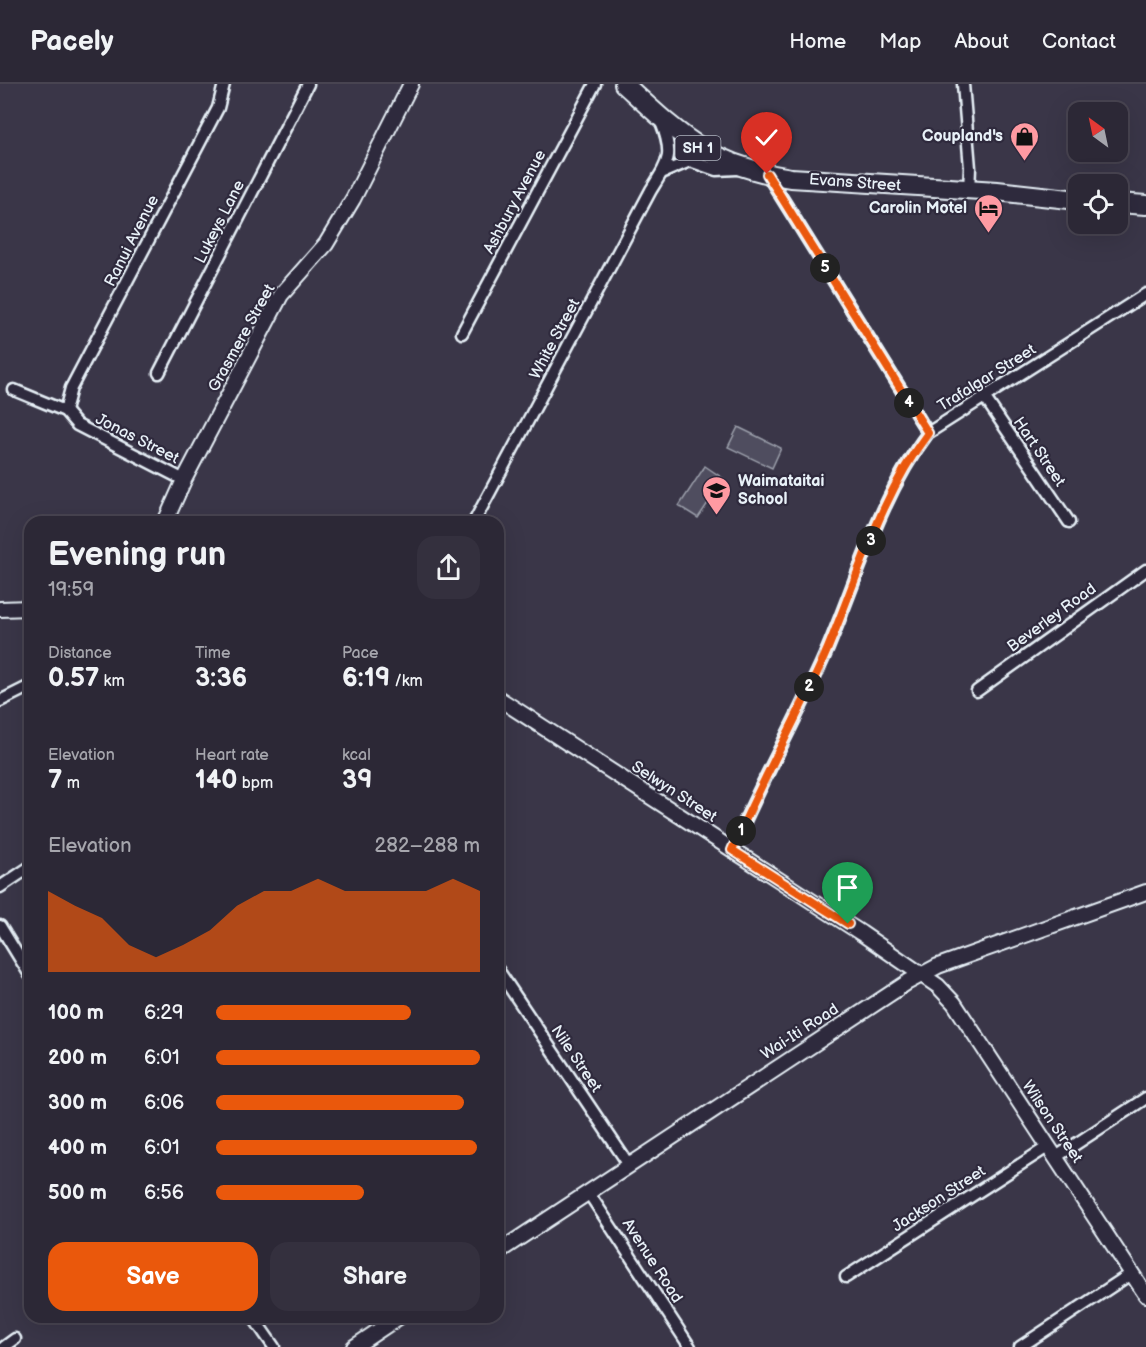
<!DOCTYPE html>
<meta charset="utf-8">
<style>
:root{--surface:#2c2836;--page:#34303e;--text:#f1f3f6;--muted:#a6a6ad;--line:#484451;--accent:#ea580c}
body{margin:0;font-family:"Balsamiq Sans",sans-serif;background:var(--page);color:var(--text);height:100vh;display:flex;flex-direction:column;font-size:22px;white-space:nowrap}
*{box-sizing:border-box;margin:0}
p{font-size:20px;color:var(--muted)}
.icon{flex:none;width:33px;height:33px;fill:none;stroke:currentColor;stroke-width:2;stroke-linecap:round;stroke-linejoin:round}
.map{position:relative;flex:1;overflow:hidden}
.side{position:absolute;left:24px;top:432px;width:480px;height:807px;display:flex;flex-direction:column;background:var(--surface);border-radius:18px;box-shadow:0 6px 24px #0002,0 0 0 2px var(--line)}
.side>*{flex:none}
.needle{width:39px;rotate:327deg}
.fabs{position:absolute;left:1068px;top:18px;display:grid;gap:12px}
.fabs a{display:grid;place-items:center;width:60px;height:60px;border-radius:12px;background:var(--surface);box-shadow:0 6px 24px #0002,0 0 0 2px var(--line);font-size:30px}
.pin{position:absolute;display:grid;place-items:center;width:51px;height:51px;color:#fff;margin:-62px -26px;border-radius:50% 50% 50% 0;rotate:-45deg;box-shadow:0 0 6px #0007}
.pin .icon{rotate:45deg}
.km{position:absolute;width:30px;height:30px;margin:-15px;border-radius:50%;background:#222;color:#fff;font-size:16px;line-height:30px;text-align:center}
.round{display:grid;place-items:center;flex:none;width:63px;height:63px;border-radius:18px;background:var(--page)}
.overview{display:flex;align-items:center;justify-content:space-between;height:102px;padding:0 24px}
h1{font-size:33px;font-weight:600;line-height:45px}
.figures{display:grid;grid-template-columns:repeat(3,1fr);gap:9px;height:102px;padding:6px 24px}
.figures div{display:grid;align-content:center}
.figures b{font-size:26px;font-weight:600}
.figures small{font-size:16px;font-weight:400}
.figures p{font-size:16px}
.chart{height:168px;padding:12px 24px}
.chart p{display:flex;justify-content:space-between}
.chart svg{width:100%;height:108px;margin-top:6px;fill:var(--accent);opacity:.7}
.cta{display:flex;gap:12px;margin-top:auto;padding:12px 24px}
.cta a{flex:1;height:69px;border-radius:18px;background:var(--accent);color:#fff;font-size:24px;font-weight:600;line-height:69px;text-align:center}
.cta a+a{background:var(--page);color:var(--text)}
ul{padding:0 24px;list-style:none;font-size:20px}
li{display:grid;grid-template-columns:96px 72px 1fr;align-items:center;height:45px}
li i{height:15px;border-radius:8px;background:var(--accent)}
header{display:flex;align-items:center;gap:36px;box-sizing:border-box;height:84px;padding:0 30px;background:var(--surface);border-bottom:2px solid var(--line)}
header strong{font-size:28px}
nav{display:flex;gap:33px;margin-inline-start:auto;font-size:21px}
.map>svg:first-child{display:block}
</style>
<header>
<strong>Pacely</strong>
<nav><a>Home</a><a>Map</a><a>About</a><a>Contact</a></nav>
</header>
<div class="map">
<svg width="1146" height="1263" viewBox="0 0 1146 1263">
<rect width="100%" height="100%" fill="#3a3648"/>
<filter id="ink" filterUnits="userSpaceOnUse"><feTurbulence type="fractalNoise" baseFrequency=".0167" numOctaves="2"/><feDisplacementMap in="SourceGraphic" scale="12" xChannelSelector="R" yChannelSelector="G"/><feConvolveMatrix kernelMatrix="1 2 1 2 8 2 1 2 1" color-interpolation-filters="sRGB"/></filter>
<g filter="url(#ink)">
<g fill="#504e5f" stroke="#9ca0ac" stroke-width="1.5">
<path d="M738 343 781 364 772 384 728 363Z"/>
<path d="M705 382 724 395 698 434 679 422Z"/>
</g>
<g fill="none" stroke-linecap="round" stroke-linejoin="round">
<defs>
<g id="street">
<path d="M963 0 970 84 969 107"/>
<path d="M664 88 690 77 716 86 737 85"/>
<path d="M767 90 928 349"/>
<path d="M462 249 595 0"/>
<path d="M159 289 308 0"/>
<path d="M14 306 65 327 77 341 184 396"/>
<path d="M985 314 1069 438"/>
<path d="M65 327 71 304 218 24 224 0"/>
<path d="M474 438 651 106C669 77 674 71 661 38"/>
<path d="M977 607 1146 486"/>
<path d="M0 617 30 602"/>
<path d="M732 766C761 697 799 632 828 564 858 492 881 411 928 349L1146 210"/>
<path d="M0 803 30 783"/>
<path d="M0 842 30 891"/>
<path d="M498 886 629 1081"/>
<path d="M1056 1073 1146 1014"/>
<path d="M588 1108 690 1263"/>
<path d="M846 1193 1049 1062"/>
<path d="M253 1233 274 1263"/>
<path d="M4 1263 15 1255"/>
<path d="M1020 1263 1132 1189"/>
</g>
<g id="secondary">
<path d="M165 438 184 396 281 211 326 160 353 115 411 0"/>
<path d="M0 525 30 524"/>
<path d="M498 614 861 849 938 902 954 919 1146 1211"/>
<path d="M498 1168 908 898 938 882 1146 808"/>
<path d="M354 1263 399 1233"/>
</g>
<g id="highway">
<path d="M624 0C683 54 709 81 791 94L997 107 1078 116"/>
<path d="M1118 119 1146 121"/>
</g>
</defs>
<use href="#street" stroke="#e8f1f8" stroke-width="15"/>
<use href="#secondary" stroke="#e8f1f8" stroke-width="18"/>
<use href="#highway" stroke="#e8f1f8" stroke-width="22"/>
<use href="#street" stroke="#2f2a3d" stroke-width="10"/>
<use href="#secondary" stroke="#2f2a3d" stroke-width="14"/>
<use href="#highway" stroke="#2f2a3d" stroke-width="18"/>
</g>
</g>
<g fill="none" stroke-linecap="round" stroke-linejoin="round" filter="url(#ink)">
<defs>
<path id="route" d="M767 90 928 349C881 411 858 492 828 564 799 632 761 697 732 766L848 840"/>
</defs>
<use href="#route" stroke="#fff" stroke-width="12"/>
<use href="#route" stroke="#ea580c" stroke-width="8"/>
</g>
<defs>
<symbol id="shop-pin" viewBox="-11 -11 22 30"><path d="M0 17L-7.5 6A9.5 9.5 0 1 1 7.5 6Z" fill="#ff9aa2" stroke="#2f2a3d"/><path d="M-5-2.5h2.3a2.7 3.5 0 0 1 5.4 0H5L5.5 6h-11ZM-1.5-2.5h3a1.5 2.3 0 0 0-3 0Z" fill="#111"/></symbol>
<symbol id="hotel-pin" viewBox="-11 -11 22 30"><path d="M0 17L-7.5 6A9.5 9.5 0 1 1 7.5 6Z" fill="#ff9aa2" stroke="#2f2a3d"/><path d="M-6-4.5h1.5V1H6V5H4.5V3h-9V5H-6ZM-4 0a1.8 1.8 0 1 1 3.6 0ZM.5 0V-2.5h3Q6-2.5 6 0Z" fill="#111"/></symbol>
<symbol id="school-pin" viewBox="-11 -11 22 30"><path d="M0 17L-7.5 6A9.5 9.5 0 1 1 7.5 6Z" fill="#ff9aa2" stroke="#2f2a3d"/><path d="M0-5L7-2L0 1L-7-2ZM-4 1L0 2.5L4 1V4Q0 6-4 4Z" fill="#111"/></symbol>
</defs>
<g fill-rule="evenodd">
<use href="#shop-pin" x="1008" y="36" width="33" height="45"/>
<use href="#hotel-pin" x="972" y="108" width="33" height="45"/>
<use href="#school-pin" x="700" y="390" width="33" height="45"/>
</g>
<g text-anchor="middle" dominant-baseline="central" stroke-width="4.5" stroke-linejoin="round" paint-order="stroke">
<rect fill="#2f2a3d" stroke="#b0b5c0" stroke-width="1.5" x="675.5" y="52" width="45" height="24" rx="4.5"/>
<g font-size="15" font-weight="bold" fill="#e8f1f8">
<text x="698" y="64">SH 1</text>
</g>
<g font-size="16" font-weight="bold" fill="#e8f1f8" stroke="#2f2a3d" text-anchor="end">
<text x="1003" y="52">Coupland's</text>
<text x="967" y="124">Carolin Motel</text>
<text x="738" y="397" text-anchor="start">Waimataitai<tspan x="738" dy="18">School</tspan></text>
</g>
<g font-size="16" fill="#e8f1f8" stroke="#2f2a3d">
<text transform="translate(855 99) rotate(4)">Evans Street</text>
<text transform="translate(515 118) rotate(-62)">Ashbury Avenue</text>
<text transform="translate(220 138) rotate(-63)">Lukeys Lane</text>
<text transform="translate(132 157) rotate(-63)">Ranui Avenue</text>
<text transform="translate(242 254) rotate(-61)">Grasmere Street</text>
<text transform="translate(555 255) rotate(-62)">White Street</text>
<text transform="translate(987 294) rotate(-32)">Trafalgar Street</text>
<text transform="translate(137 355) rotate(27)">Jonas Street</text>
<text transform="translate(1039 368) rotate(56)">Hart Street</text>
<text transform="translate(1052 534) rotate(-36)">Beverley Road</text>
<text transform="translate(674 708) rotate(33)">Selwyn Street</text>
<text transform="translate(800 948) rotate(-33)">Wai-Iti Road</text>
<text transform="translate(576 975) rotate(56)">Nile Street</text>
<text transform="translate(1052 1038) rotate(56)">Wilson Street</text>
<text transform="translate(939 1115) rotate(-33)">Jackson Street</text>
<text transform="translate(652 1177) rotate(57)">Avenue Road</text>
</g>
</g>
</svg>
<div class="fabs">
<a><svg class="needle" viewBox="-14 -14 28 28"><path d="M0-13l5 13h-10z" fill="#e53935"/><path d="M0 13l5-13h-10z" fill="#a6a6ad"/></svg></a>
<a><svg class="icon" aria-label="locate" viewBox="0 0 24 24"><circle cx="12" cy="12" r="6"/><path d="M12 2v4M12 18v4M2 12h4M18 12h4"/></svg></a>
</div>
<div class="pin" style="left:848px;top:840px;background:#1e9e55"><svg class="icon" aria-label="arrive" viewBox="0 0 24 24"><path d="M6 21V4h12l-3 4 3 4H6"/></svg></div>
<div class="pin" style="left:767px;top:90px;background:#d93025"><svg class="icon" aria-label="check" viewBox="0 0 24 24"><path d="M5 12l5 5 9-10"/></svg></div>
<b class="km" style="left:741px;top:747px">1</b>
<b class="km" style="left:809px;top:603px">2</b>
<b class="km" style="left:871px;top:457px">3</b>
<b class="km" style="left:909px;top:319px">4</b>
<b class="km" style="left:825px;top:184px">5</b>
<section class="side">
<div class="overview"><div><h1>Evening run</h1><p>19:59</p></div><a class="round"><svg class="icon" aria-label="share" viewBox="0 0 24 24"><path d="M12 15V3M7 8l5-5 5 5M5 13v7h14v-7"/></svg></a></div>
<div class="figures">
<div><p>Distance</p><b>0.57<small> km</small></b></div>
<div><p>Time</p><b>3:36</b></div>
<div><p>Pace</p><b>6:19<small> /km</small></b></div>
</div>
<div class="figures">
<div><p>Elevation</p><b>7<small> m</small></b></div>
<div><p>Heart rate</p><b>140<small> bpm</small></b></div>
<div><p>kcal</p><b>39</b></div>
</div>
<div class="chart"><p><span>Elevation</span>282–288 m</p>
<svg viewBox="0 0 160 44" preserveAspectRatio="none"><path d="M0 44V11L10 17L20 22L30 33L40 38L50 33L60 27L70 17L80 11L90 11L100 6L110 11L120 11L130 11L140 11L150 6L160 11V44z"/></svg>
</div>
<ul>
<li><b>100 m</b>6:29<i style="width:74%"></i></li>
<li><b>200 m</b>6:01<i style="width:100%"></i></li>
<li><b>300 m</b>6:06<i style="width:94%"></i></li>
<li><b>400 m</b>6:01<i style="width:99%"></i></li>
<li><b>500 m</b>6:56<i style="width:56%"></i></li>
</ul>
<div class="cta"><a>Save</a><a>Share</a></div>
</section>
</div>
